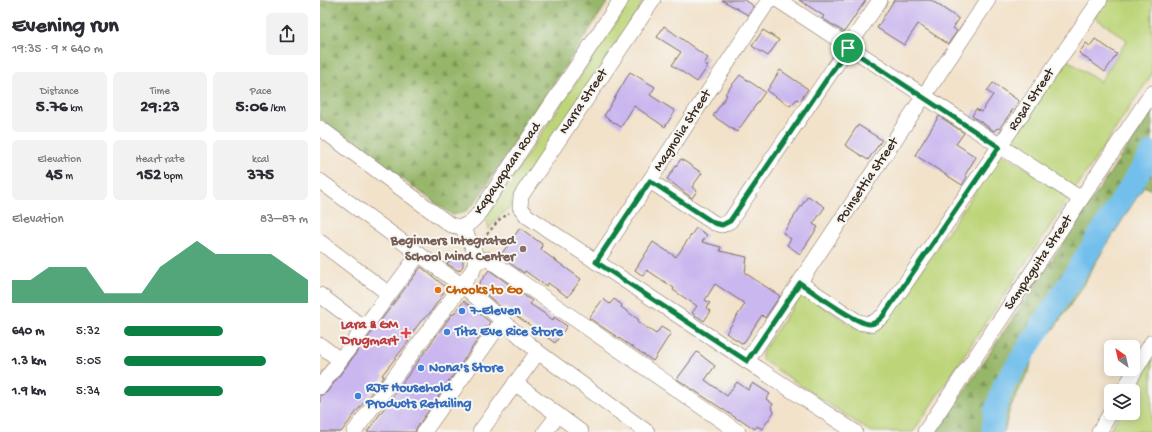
<!DOCTYPE html>
<meta charset="utf-8">
<style>
:root{--surface:#fff;--page:#f2f2f3;--text:#2b2b33;--muted:#7c7c81;--accent:#0b8043}
body{margin:0;font-family:"Gochi Hand",sans-serif;background:var(--page);color:var(--text);height:100vh;display:flex;flex-direction:column;font-size:15px;white-space:nowrap}
*{box-sizing:border-box;margin:0}
p{font-size:13px;color:var(--muted)}
.icon{flex:none;width:22px;height:22px;fill:none;stroke:currentColor;stroke-width:2;stroke-linecap:round;stroke-linejoin:round}
.map{position:relative;flex:1;overflow:hidden}
.sheet{display:flex;flex-direction:column;background:var(--surface);width:320px}
.sheet>*{flex:none}
.needle{width:26px;rotate:326deg}
.controls{position:absolute;left:784px;top:340px;display:grid;gap:8px}
.controls a{display:grid;place-items:center;width:36px;height:36px;border-radius:6px;background:var(--surface);box-shadow:0 2px 10px #0003;font-size:20px}
.pin{position:absolute;display:grid;place-items:center;width:34px;height:34px;color:#fff;margin:-17px;border:2px solid #fff;border-radius:50%;box-shadow:0 1px 4px #0007}
.round{display:grid;place-items:center;flex:none;width:42px;height:42px;border-radius:6px;background:var(--page)}
.overview{display:flex;align-items:center;justify-content:space-between;height:68px;padding:0 12px}
h1{font-size:22px;font-weight:700;line-height:30px}
.stats{display:grid;grid-template-columns:repeat(3,1fr);gap:6px;height:68px;padding:4px 12px}
.stats div{display:grid;align-content:center;border-radius:6px;background:var(--page);text-align:center}
.stats b{font-size:17px;font-weight:700}
.stats small{font-size:11px;font-weight:400}
.stats p{font-size:11px}
.chart{height:112px;padding:8px 12px}
.chart p{display:flex;justify-content:space-between}
.chart svg{width:100%;height:72px;margin-top:4px;fill:var(--accent);opacity:.7}
ul{padding:0 12px;list-style:none;font-size:13px}
li{display:grid;grid-template-columns:64px 48px 1fr;align-items:center;height:30px}
li i{height:10px;border-radius:5px;background:var(--accent)}
main{display:flex;flex:1;min-height:0}
.map>svg:first-child{display:block}
</style>
<main>
<section class="sheet">
<div class="overview"><div><h1>Evening run</h1><p>19:35 · 9 × 640 m</p></div><a class="round"><svg class="icon" aria-label="share" viewBox="0 0 24 24"><path d="M12 15V3M7 8l5-5 5 5M5 13v7h14v-7"/></svg></a></div>
<div class="stats">
<div><p>Distance</p><b>5.76<small> km</small></b></div>
<div><p>Time</p><b>29:23</b></div>
<div><p>Pace</p><b>5:06<small> /km</small></b></div>
</div>
<div class="stats">
<div><p>Elevation</p><b>45<small> m</small></b></div>
<div><p>Heart rate</p><b>152<small> bpm</small></b></div>
<div><p>kcal</p><b>375</b></div>
</div>
<div class="chart"><p><span>Elevation</span>83–87 m</p>
<svg viewBox="0 0 160 44" preserveAspectRatio="none"><path d="M0 44V30L10 30L20 22L30 22L40 22L50 38L60 38L70 38L80 22L90 14L100 6L110 14L120 14L130 14L140 14L150 22L160 30V44z"/></svg>
</div>
<ul>
<li><b>640 m</b>5:32<i style="width:54%"></i></li>
<li><b>1.3 km</b>5:05<i style="width:77%"></i></li>
<li><b>1.9 km</b>5:34<i style="width:54%"></i></li>
</ul>
</section>
<div class="map">
<svg width="832" height="432" viewBox="0 0 832 432">
<defs>
<pattern id="forest-firs" width="22" height="20" patternUnits="userSpaceOnUse"><rect width="22" height="20" fill="#96b669"/><path d="M5 1l3.5 6h-7zM16 11l3.5 6h-7z" fill="#7c9456"/></pattern>
</defs>
<rect width="100%" height="100%" fill="#f6f6f2"/>
<filter id="ink" filterUnits="userSpaceOnUse"><feTurbulence type="fractalNoise" baseFrequency=".025" numOctaves="2"/><feDisplacementMap in="SourceGraphic" scale="8" xChannelSelector="R" yChannelSelector="G"/><feConvolveMatrix kernelMatrix="1 2 1 2 8 2 1 2 1" color-interpolation-filters="sRGB"/></filter>
<filter id="wash" filterUnits="userSpaceOnUse"><feTurbulence type="fractalNoise" baseFrequency=".012" numOctaves="4" result="noise"/><feDisplacementMap in="SourceGraphic" scale="16" xChannelSelector="R" yChannelSelector="G"/><feGaussianBlur stdDeviation="0.9" result="paint"/><feColorMatrix in="noise" values="0 0 0 0 0 0 0 0 0 0 0 0 0 0 0 0 0 1.4 0 .05"/><feComposite in="paint" operator="in"/></filter>
<g filter="url(#wash)">
<rect width="100%" height="100%" fill="#f2e2ca"/>
<g fill="#bdd579" stroke="#7c804c">
<path d="M311 0H325L193 197 190 208 176 219 169 230 166 217Z"/>
<path d="M786 0H832V74L754 191 686 147 743 62 749 61 780 82 807 40 774 17Z"/>
<path d="M682 153 750 196 593 432H551L444 361 442 359V352L480 296 488 297 543 332 553 333 562 327Z"/>
<path d="M832 359V432H789L800 413H813V391Z"/>
</g>
<g fill="url(#forest-firs)" stroke="#687044">
<path d="M0 0H289L154 204 143 213 132 215 0 119Z"/>
<path d="M832 110V190L824 186 774 265 764 285 733 330 715 348 709 371 690 408 684 432H617Z"/>
</g>
<g fill="none" stroke-linecap="round" stroke-linejoin="round">
<path stroke="#72bfec" stroke-width="22" d="M672 432 675 411 684 385 832 152"/>
</g>
<g id="blocks">
<g fill="#cab7ef">
<path d="M402 0H425L434 6 428 15Z"/>
<path d="M479 0H546L524 32 502 18 504 16Z"/>
<path d="M574 0H611L639 19 633 28 637 31 628 44 598 24 584 45 557 28Z"/>
<path d="M344 26 388 58 384 64 388 66 377 82 352 65 361 52 337 37Z"/>
<path d="M443 30 459 40 448 56 432 46Z"/>
<path d="M775 39 797 54 785 72 759 53 766 43 770 46Z"/>
<path d="M460 70 488 89 480 101 477 99 470 106 447 91Z"/>
<path d="M310 72 335 87 330 95 355 111 345 127 314 106 301 127 284 116Z"/>
<path d="M420 75 445 92 417 132 393 116 407 95 405 94Z"/>
<path d="M673 83 699 101 679 129 677 128 674 131 652 116 656 109 661 112 673 95 667 91Z"/>
<path d="M619 116 644 133 636 144 656 157 645 175 647 177 642 185 595 155Z"/>
<path d="M538 125 562 140 548 160 525 145Z"/>
<path d="M361 159 382 173 372 187 377 191 372 198 347 179Z"/>
<path d="M488 196 505 207 493 224 498 227 480 254 467 245 471 239 463 233Z"/>
<path d="M200 228 222 244 221 250 261 279 248 297 228 283 226 286 205 271 204 273 180 256Z"/>
<path d="M376 228 387 235 382 242 401 247 400 251 427 257 425 273 460 296 445 318 442 315 423 344 406 333 425 304 395 284 385 300 390 303 386 308 391 311 384 321 372 313 377 306 353 290 354 288 327 270 323 276 315 270 333 242 356 257Z"/>
<path d="M135 253 143 259V266L139 271 127 264Z"/>
<path d="M101 267 127 288 110 313 101 321 87 340 89 341 62 375 64 376 21 432H0V396L7 392Z"/>
<path d="M169 270 212 301 210 304 222 312 233 320 234 317 247 326 235 343 184 307 182 308 157 286Z"/>
<path d="M283 299 290 304 294 299 302 305 301 307 319 320 318 322 336 334 341 327 351 333 333 361 269 318Z"/>
<path d="M144 301 170 322 97 427 95 432H47L132 314 133 315Z"/>
<path d="M377 352 395 366 385 380 407 396 417 382 428 390 433 383 450 394 446 399 453 404 451 407 454 412 442 429 437 426 435 429 420 419 419 420 357 379Z"/>
</g>
</g>
</g>
<g filter="url(#ink)">
<use href="#blocks" fill-opacity="0" stroke="#7b6a5a" stroke-width="1"/>
<g fill="none" stroke-linecap="round" stroke-linejoin="round">
<defs>
<g id="minor">
<path d="M333 0 201 196 200 207 207 216 535 432"/>
<path d="M458 0 761 199"/>
<path d="M0 128 129 224C142 230 151 224 159 213L301 0"/>
<path d="M0 181 149 291 218 352 327 432"/>
<path d="M330 181 394 223 402 225 410 221 560 0"/>
<path d="M0 242 69 294"/>
<path d="M156 261 168 259 418 432"/>
<path d="M276 262 449 0"/>
<path d="M480 283 538 322 551 324 563 316 780 0"/>
<path d="M0 295 44 328"/>
<path d="M0 345 20 360"/>
<path d="M427 361 668 0"/>
<path d="M195 383 261 432"/>
<path d="M0 387 99 254"/>
<path d="M803 391 832 342"/>
<path d="M34 432 153 270C160 254 150 241 142 227"/>
<path d="M104 432 182 321"/>
<path d="M160 432 218 352"/>
<path d="M225 432 238 415"/>
<path d="M605 432 832 93"/>
<path d="M779 432 791 412"/>
</g>
</defs>
<use href="#minor" stroke="#7b6a5a" stroke-width="16"/>
<path stroke="#7b6a5a" stroke-width="2" stroke-dasharray="3 3" stroke-linecap="butt" d="M163 239 179 220 189 213"/>
<use href="#minor" stroke="#fff" stroke-width="15"/>
</g>
</g>
<g fill="none" stroke-linecap="round" stroke-linejoin="round" filter="url(#ink)">
<defs>
<path id="route" d="M528 48 679 147 563 316C559 320 555 324 550 324 537 325 492 291 480 283L427 361 276 262 330 181 394 223 402 225 410 221Z"/>
</defs>
<use href="#route" stroke="#fff" stroke-width="8"/>
<use href="#route" stroke="#0b8043" stroke-width="5"/>
</g>
<circle fill="#8d6e63" stroke="#f6f6f2" stroke-width="1.5" cx="203" cy="249" r="4"/>
<circle fill="#e8710a" stroke="#f6f6f2" stroke-width="1.5" cx="118" cy="290" r="4"/>
<g fill="#3f7fe0" stroke="#f6f6f2" stroke-width="1.5">
<circle cx="142" cy="311" r="4"/>
<circle cx="127" cy="332" r="4"/>
<circle cx="101" cy="368" r="4"/>
<circle cx="38" cy="396" r="4"/>
</g>
<path fill="#e0444e" stroke="#f6f6f2" stroke-width="1.5" d="M84 327h4v4h4v4h-4v4h-4v-4h-4v-4h4z"/>
<g text-anchor="middle" dominant-baseline="central" stroke-width="4" stroke-linejoin="round" paint-order="stroke">
<g font-size="14" fill="#3b2a1e" stroke="#f6f6f2">
<text transform="translate(712 100) rotate(-56)">Rosal Street</text>
<text transform="translate(264 102) rotate(-56)">Narra Street</text>
<text transform="translate(363 131) rotate(-57)">Magnolia Street</text>
<text transform="translate(188 169) rotate(-56)">Kapayapaan Road</text>
<text transform="translate(548 181) rotate(-56)">Poinsettia Street</text>
<text transform="translate(719 263) rotate(-56)">Sampaguita Street</text>
</g>
<g font-size="14" font-weight="bold" fill="#785e54" stroke="#f6f6f2" text-anchor="end">
<text x="195" y="241">Beginners Integrated<tspan x="195" dy="16">School Mind Center</tspan></text>
</g>
<g font-size="14" font-weight="bold" fill="#c56008" stroke="#f6f6f2" text-anchor="start">
<text x="126" y="290">Chooks to Go</text>
</g>
<g font-size="14" font-weight="bold" fill="#366cbe" stroke="#f6f6f2" text-anchor="start">
<text x="150" y="311">7-Eleven</text>
<text x="135" y="332">Tita Eve Rice Store</text>
<text x="109" y="368">Nona's Store</text>
<text x="46" y="388">RJF Household<tspan x="46" dy="16">Products Retailing</tspan></text>
</g>
<g font-size="14" font-weight="bold" fill="#be3a42" stroke="#f6f6f2" text-anchor="end">
<text x="78" y="325">Lara &amp; GM<tspan x="78" dy="16">Drugmart</tspan></text>
</g>
</g>
</svg>
<div class="controls">
<a><svg class="needle" viewBox="-14 -14 28 28"><path d="M0-13l5 13h-10z" fill="#e53935"/><path d="M0 13l5-13h-10z" fill="#7c7c81"/></svg></a>
<a><svg class="icon" aria-label="layers" viewBox="0 0 24 24"><path d="M12 4l9 5-9 5-9-5zM3 14l9 5 9-5"/></svg></a>
</div>
<div class="pin" style="left:528px;top:48px;background:#1e9e55"><svg class="icon" aria-label="arrive" viewBox="0 0 24 24"><path d="M6 21V4h12l-3 4 3 4H6"/></svg></div>
</div>
</main>
